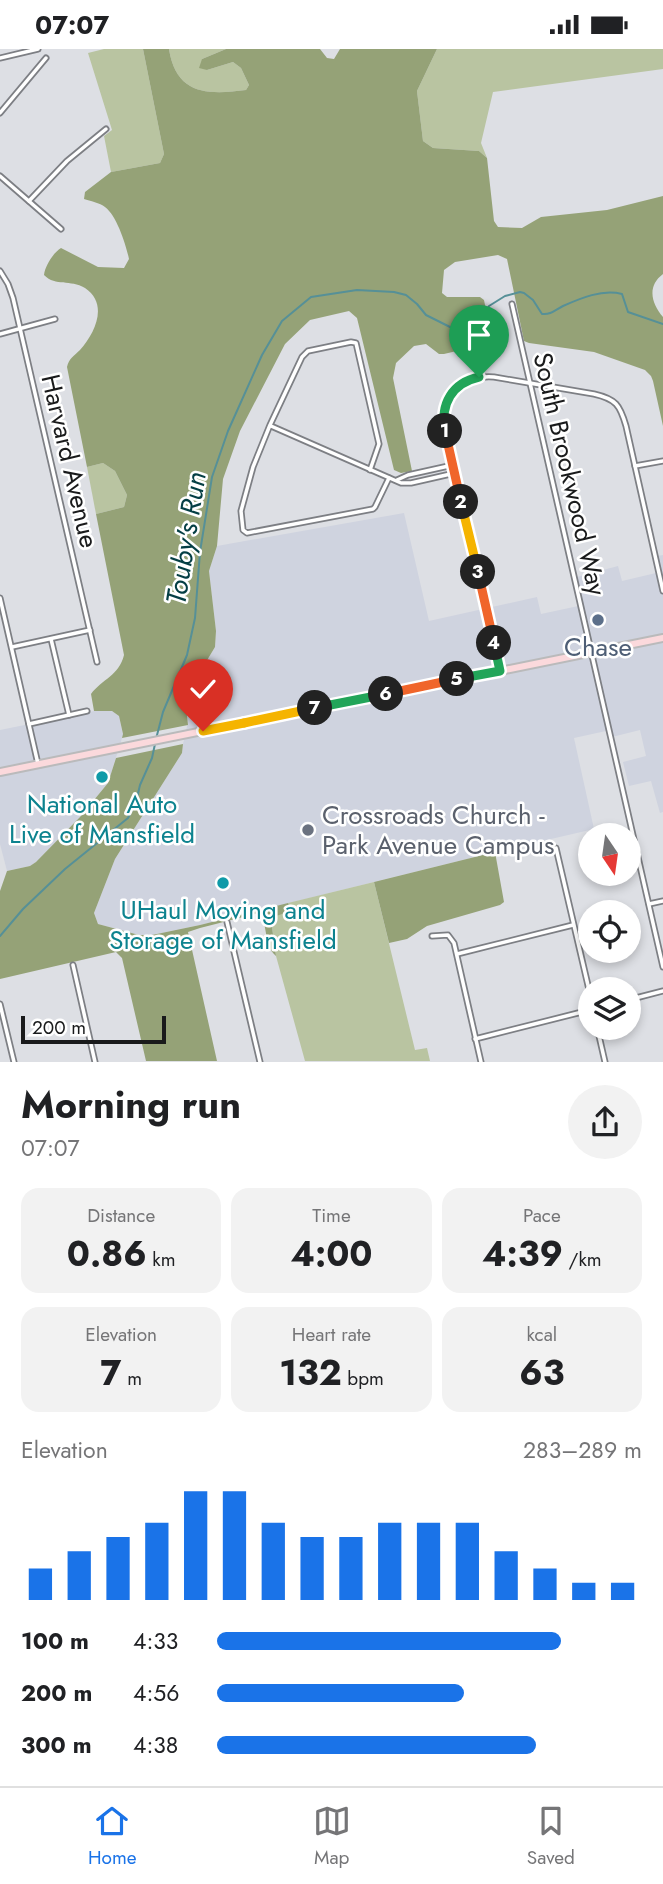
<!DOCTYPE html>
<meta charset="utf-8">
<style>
:root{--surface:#fff;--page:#f2f2f2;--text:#202124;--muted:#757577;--line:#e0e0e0;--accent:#1a73e8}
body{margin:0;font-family:Jost,sans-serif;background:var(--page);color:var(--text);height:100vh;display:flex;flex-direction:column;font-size:26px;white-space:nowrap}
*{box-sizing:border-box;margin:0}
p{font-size:23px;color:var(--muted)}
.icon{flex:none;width:38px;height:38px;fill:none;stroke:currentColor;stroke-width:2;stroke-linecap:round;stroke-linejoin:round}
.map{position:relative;height:1013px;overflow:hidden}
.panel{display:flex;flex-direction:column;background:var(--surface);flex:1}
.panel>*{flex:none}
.needle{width:46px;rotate:167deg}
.controls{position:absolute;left:578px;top:774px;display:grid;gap:14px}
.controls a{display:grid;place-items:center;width:63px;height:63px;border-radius:50%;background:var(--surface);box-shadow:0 4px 10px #0003;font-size:35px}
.scale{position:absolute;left:21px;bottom:18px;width:145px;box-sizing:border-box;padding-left:7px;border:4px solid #191a1b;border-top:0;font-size:19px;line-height:24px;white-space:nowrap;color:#191a1b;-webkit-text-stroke:5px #fff;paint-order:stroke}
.pin{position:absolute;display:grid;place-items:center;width:60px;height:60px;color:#fff;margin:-72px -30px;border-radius:50% 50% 50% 0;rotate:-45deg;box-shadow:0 0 7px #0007}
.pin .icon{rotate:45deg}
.km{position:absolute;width:35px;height:35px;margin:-18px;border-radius:50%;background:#222;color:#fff;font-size:19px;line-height:35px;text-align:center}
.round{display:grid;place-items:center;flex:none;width:74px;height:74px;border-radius:37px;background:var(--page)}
.summary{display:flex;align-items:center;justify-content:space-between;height:119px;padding:0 21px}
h1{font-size:38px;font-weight:700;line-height:52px}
.metrics{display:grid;grid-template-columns:repeat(3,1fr);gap:10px;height:119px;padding:7px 21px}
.metrics div{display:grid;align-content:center;border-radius:18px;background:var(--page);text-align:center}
.metrics b{font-size:35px;font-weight:700}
.metrics small{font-size:19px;font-weight:400}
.metrics p{font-size:19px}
.chart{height:196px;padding:14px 21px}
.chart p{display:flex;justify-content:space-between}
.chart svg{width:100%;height:126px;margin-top:7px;stroke:var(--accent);stroke-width:6}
ul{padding:0 21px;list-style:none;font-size:23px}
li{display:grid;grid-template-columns:112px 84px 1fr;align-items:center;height:52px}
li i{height:18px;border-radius:9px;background:var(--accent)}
.status{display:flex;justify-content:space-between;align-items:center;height:49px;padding:0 35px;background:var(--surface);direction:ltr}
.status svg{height:19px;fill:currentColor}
.menu{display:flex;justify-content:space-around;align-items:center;height:98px;border-top:2px solid var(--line);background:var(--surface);font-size:19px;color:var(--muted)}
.menu a{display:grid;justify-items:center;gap:4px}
.menu .active{color:var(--accent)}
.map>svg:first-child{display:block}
</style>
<div class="status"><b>07:07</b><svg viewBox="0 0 49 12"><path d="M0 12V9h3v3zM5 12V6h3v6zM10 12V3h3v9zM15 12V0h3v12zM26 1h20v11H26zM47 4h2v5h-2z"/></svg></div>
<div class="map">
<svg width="663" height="1013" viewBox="0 0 663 1013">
<rect width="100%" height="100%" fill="#dddfe4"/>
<g fill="#cfd3df">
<path d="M404 464 429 572 537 548 541 565 583 556 577 528 618 517 622 532 656 524 661 522 657 507 663 506V763L660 764 651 732 629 737 623 713 646 707 640 681 608 689 606 682 574 689 594 780 495 803 200 876 152 886H139L98 875 94 864 115 810 182 704 183 695 188 673 185 648 215 598 216 582 209 522 217 497Z"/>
<path d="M94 662H112L119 667 123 686 108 734 80 768 36 813 30 817 7 822 0 795V681Z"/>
</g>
<g fill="#b9c4a1">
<path d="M104 0H143L164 105 160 114 111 123 104 87 112 81 88 4Z"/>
<path d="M169 0H226L202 10 207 21 233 13 241 19 249 36 246 41C208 46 176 46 169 0Z"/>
<path d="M437 0H663V20L493 43 481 94 487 109 479 102 433 99 423 92 417 42Z"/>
<path d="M103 414 115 422 127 446 124 458 96 465 87 418Z"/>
<path d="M374 833 415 1001 427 999 430 1012H305L276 907 271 871 272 868 291 860 288 854Z"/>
</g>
<g fill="#95a277">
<path d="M143 0H169C176 46 208 46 246 41L249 36 241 19 233 13 207 21 199 19 202 10 226 0H320L327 9 334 10 340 0H437L417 42 423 92 433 99 479 102 487 109 494 172 498 178 522 179 541 168 607 161 663 147V225C647 237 651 254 663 268V377L653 332 651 327 645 321 594 303 529 294 524 292 507 210 498 206 455 213 444 221 442 244 447 248H480L484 251 492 291 490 294 444 305H439L426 295 414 297 396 314 393 329 412 422 401 424 394 421 357 269 349 262 310 271 285 295 240 382 223 430 217 497 209 522 216 582 215 598 185 648 188 676 122 689 123 685 119 667 112 662H94L91 645C102 630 119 627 124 606L96 465 124 458 127 446 115 422 103 414 87 418 67 318C69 309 74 307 80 301 95 284 109 255 85 239 70 230 56 238 44 226 45 217 53 204 61 199L98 218 124 219 129 210C126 196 117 167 105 158 100 154 90 152 84 150L85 143 111 123 160 114 164 105Z"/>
<path d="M183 695 182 704 115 810 94 864 98 875 139 886H152L200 876 288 854 291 860V862L273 868 271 871 276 907C263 896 269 877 259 864L200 879 188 883 217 1012H146L122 909 116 903 0 930V842L7 822 30 817 36 813 80 768 108 734 116 709Z"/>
<path d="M495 803 504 853 500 856 427 877 407 890 389 894 374 833Z"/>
</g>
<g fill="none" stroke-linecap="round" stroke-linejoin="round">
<g stroke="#569097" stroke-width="2">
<path d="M156 690 163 663 187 606 195 569 200 503 212 428 228 382 262 306 282 272 311 248 357 241 394 243 406 246 417 255 426 266 450 278 458 279H465L477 274 489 257 505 247 520 243 524 244 533 251 542 265C551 266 555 261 563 257 581 249 602 240 622 245L628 263 663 275"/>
<path d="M0 887 23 860 65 820 128 769 136 753 140 736 152 709 155 695"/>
</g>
<defs>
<g id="minor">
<path d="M0 9 38 0"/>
<path d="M0 64 46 9"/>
<path d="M0 127 61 180"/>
<path d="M29 152 67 112 106 80"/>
<path d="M0 222 8 235 13 249 97 613"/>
<path d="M512 255 663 918"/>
<path d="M0 285 55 270"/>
<path d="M271 377 401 434H411L455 424"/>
<path d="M635 417 663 412"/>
<path d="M370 421 379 395 356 294 351 293 308 302 302 308 270 376 253 418 241 462 243 481 247 484 373 460 375 458 389 429"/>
<path d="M397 431 408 426 453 416"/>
<path d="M0 549 38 715"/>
<path d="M51 590 69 666"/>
<path d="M12 598 90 581"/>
<path d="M500 622 444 375C442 343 462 326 494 328L594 345C616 350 620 356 626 377L663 542"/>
<path d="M29 675 87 662"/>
<path d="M556 799 590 945"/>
<path d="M649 855 663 852"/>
<path d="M227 873 260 1013"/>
<path d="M432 887 448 886 454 894 481 1013"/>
<path d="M457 905 573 876"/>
<path d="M73 916 95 1013"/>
<path d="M628 951 663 942"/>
<path d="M0 955 14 1013"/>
<path d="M597 978 605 1013"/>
<path d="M475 990 590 961"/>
</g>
<path id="primary" d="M0 723 663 589"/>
</defs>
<use href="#minor" stroke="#7d7f84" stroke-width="7"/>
<use href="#primary" stroke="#bababb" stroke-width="10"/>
<use href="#minor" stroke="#fff" stroke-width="3.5"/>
<use href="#primary" stroke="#fbd9dc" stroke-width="6"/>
</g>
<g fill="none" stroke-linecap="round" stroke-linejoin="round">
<defs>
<path id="split-1" d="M445 382C440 355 452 334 479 328"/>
<path id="split-2" d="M445 382 461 453"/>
<path id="split-3" d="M461 453 478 523"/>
<path id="split-4" d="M478 523 494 594"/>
<path id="split-5" d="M457 630 500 622 494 594"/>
<path id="split-6" d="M386 645 457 630"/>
<path id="split-7" d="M315 659 386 645"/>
<path id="split-8" d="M244 674 315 659"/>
<path id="split-9" d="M203 682 244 674"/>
</defs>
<use href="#split-1" stroke="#fff" stroke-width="14"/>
<use href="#split-2" stroke="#fff" stroke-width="14"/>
<use href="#split-3" stroke="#fff" stroke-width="14"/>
<use href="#split-4" stroke="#fff" stroke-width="14"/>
<use href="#split-5" stroke="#fff" stroke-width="14"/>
<use href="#split-6" stroke="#fff" stroke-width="14"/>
<use href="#split-7" stroke="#fff" stroke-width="14"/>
<use href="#split-8" stroke="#fff" stroke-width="14"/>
<use href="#split-9" stroke="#fff" stroke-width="14"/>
<use href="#split-1" stroke="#22a559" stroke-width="9"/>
<use href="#split-2" stroke="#f0652b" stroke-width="9"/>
<use href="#split-3" stroke="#f5b400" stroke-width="9"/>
<use href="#split-4" stroke="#f0652b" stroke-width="9"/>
<use href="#split-5" stroke="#22a559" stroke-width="9"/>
<use href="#split-6" stroke="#f0652b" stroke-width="9"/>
<use href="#split-7" stroke="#22a559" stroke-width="9"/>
<use href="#split-8" stroke="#f5b400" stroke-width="9"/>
<use href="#split-9" stroke="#f5b400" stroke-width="9"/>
</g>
<circle fill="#5c6f8a" stroke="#fff" stroke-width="2.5" cx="598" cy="571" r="7"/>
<g fill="#0f9aa8" stroke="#fff" stroke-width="2.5">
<circle cx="102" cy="728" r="7"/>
<circle cx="223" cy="834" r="7"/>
</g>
<circle fill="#6b7280" stroke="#fff" stroke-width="2.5" cx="308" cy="781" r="7"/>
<g text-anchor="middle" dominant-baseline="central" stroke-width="5" stroke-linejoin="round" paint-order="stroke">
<g font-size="26" fill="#191a1b" stroke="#fff">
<text transform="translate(70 412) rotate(77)">Harvard Avenue</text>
<text transform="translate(570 425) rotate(77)">South Brookwood Way</text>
</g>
<g font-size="26" fill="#4e5e75" stroke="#fff">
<text x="598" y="598">Chase</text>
</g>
<g font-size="26" fill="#0d838f" stroke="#fff">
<text x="102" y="755">National Auto<tspan x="102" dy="30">Live of Mansfield</tspan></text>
<text x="223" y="861">UHaul Moving and<tspan x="223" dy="30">Storage of Mansfield</tspan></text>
</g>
<g font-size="26" fill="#5b616d" stroke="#fff" text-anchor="start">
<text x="322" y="766">Crossroads Church -<tspan x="322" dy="30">Park Avenue Campus</tspan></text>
</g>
<g font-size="28" font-style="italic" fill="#043e44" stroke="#fff">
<text transform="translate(186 489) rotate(-81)">Touby's Run</text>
</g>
</g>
</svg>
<div class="controls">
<a><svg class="needle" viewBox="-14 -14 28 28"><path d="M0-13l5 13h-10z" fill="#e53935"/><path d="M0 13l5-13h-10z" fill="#757577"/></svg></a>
<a><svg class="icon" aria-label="locate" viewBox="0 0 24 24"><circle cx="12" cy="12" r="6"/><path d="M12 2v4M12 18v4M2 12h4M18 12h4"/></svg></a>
<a><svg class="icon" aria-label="layers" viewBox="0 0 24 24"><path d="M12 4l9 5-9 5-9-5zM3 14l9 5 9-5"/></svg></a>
</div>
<div class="scale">200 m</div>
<div class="pin" style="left:479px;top:328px;background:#1e9e55"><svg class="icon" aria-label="arrive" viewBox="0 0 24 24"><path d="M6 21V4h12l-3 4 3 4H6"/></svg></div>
<div class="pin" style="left:203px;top:682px;background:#d93025"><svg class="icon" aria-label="check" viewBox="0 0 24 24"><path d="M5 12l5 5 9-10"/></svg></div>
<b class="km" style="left:445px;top:382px">1</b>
<b class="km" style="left:461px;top:453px">2</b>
<b class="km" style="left:478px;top:523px">3</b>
<b class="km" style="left:494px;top:594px">4</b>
<b class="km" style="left:457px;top:630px">5</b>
<b class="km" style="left:386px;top:645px">6</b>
<b class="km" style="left:315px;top:659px">7</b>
</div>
<section class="panel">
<div class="summary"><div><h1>Morning run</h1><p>07:07</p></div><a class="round"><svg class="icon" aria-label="share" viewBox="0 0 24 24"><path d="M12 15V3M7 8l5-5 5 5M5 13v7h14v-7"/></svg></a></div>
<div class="metrics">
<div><p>Distance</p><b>0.86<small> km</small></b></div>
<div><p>Time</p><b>4:00</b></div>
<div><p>Pace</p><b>4:39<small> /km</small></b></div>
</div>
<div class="metrics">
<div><p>Elevation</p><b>7<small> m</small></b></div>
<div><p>Heart rate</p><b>132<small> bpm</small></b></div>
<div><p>kcal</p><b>63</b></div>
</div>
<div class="chart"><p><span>Elevation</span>283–289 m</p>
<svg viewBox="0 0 160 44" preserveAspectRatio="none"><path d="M5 44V33M15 44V27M25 44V22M35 44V17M45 44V6M55 44V6M65 44V17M75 44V22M85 44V22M95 44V17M105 44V17M115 44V17M125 44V27M135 44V33M145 44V38M155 44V38"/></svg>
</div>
<ul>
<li><b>100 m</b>4:33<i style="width:81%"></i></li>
<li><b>200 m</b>4:56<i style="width:58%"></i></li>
<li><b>300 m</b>4:38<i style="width:75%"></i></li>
</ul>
</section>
<nav class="menu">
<a class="active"><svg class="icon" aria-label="home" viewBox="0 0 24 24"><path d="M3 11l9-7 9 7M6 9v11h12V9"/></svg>Home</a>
<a><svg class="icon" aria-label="map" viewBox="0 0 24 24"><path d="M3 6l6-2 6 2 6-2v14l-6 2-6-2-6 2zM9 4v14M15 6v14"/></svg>Map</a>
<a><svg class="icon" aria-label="saved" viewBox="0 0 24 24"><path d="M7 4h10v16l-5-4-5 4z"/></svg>Saved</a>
</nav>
